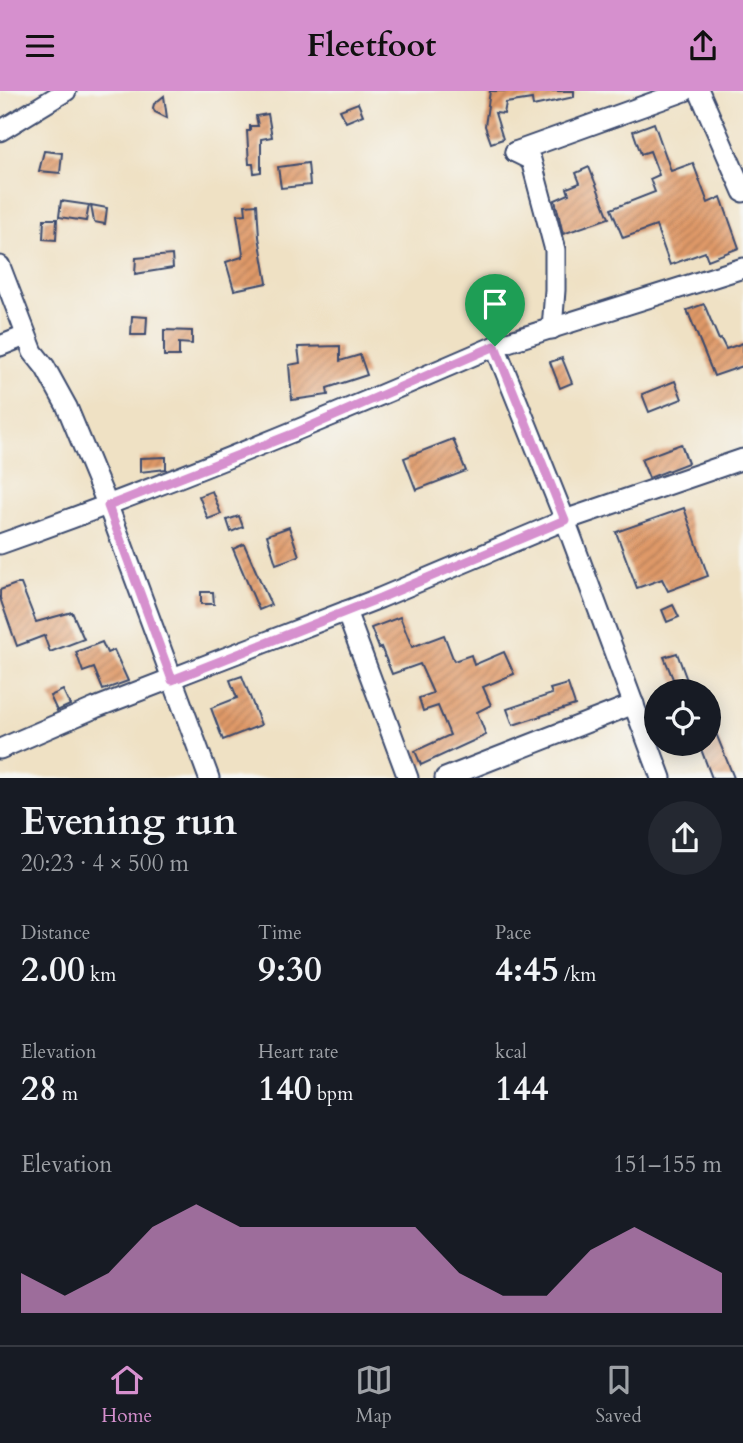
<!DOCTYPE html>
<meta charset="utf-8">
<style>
:root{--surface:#171b24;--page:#242831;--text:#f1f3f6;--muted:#9ea1a6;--line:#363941;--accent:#d690ce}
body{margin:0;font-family:Cardo,serif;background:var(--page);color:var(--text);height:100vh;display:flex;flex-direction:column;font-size:26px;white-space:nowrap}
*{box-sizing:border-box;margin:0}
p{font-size:23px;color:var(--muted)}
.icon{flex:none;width:38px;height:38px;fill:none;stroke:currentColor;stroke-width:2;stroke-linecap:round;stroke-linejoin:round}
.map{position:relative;height:687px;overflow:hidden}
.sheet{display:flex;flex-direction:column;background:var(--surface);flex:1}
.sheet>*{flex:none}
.controls{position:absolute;left:644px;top:588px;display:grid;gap:14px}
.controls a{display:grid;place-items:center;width:77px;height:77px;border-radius:50%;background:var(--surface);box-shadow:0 4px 18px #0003;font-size:35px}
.pin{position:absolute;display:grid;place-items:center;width:60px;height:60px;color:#fff;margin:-72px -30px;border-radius:50% 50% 50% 0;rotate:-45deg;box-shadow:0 0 7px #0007}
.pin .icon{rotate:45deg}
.round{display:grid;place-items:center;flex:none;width:74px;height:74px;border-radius:37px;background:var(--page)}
.head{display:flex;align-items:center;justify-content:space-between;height:119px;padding:0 21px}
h1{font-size:38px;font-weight:700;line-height:52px}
.metrics{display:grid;grid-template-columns:repeat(3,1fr);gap:10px;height:119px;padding:7px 21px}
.metrics div{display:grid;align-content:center}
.metrics b{font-size:35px;font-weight:700}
.metrics small{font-size:19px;font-weight:400}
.metrics p{font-size:19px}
.chart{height:196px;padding:14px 21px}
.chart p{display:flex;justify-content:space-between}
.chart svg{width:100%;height:126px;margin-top:7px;fill:var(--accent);opacity:.7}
header{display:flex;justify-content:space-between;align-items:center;height:91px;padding:0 21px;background:var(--accent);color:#111;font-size:32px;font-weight:700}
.tab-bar{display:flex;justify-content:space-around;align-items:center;height:98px;border-top:2px solid var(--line);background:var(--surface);font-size:19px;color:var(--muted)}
.tab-bar a{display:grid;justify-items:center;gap:4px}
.tab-bar .active{color:var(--accent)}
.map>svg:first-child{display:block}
</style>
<header><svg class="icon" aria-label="menu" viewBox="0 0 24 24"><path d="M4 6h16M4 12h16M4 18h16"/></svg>Fleetfoot<svg class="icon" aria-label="share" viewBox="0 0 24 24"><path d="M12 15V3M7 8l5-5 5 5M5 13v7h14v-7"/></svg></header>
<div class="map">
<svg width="743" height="687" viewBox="0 0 743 687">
<defs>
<pattern id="building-hatch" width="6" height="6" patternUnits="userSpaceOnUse" patternTransform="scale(1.75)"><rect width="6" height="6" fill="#df9967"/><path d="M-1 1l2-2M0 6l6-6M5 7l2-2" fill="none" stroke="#b47d58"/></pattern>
</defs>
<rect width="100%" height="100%" fill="#f6f6f2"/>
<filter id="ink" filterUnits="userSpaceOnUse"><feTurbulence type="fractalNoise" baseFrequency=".0143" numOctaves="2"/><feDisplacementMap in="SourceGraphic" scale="14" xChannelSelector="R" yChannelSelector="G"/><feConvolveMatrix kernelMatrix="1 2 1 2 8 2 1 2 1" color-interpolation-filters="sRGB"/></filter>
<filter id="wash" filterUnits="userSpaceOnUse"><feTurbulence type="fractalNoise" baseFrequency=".00686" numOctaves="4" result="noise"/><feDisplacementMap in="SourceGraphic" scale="28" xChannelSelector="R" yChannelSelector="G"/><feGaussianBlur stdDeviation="1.57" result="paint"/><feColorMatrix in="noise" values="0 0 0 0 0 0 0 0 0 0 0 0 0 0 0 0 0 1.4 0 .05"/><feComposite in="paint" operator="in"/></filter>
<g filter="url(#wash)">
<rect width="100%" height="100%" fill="#efe1c4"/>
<g id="blocks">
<g fill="url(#building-hatch)">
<path d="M490 0H574V6L533 15 532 8 506 12 504 23 495 22 503 48 491 52 485 35Z"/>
<path d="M164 5 167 27 155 21 153 17 154 13Z"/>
<path d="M358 12 363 24 346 31 340 19Z"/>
<path d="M268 23 272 46 261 48V81L254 82 253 73H249L247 40H250V35H258L256 25Z"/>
<path d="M654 32 671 80 693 72 708 112 721 106 739 157 708 169 705 161 670 174 656 135 623 147 611 118 655 101 650 88 659 84 650 60 641 63 633 40Z"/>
<path d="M44 60 62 62 60 82 39 80Z"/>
<path d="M308 72 310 94 281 97 278 76Z"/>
<path d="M589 76 609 127 563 143 555 109 569 103 567 97 580 92 576 82Z"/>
<path d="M61 110 89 114 86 130 59 126Z"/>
<path d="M257 113 259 146 267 192 234 199 226 171 242 166 243 163 237 124 246 123 245 114Z"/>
<path d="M91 114 107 117 105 133 94 131Z"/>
<path d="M44 128H57L56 149 43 148Z"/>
<path d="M172 164 173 177 135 183 136 167Z"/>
<path d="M704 213 719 249 721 248 726 258 743 252V275L714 285 687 219Z"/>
<path d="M132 225 147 226 146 244H131Z"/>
<path d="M164 239 192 240V253L179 252V265H164Z"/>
<path d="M340 255V270L360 264 367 284 327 297 328 304 292 309 289 274 300 272 298 256Z"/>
<path d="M562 267 572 292 560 297 550 271Z"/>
<path d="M675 290 682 308 649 321 642 303Z"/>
<path d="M453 348 466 380 416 399 404 367Z"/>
<path d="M681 353 688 372 649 387 641 368Z"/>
<path d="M166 366V378L140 381V367Z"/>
<path d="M212 400 221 423 208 428 199 405Z"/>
<path d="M684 417 708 485 668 500 662 488 637 497 616 441Z"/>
<path d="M239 425 243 436 231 441 227 429Z"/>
<path d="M289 436 299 465 276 473 267 444Z"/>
<path d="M244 453 271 514 259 519 233 458Z"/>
<path d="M16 493H21L36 531 72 521 84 548 50 561 44 545 46 544 17 555 0 507V499Z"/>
<path d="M201 501H213L214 513H201Z"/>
<path d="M673 514 679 526 667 531 662 519Z"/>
<path d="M400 526 412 556 444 544 454 570 471 564 474 574 504 561 514 583 483 596 491 614 477 621 486 644 421 674 415 660 450 644 438 615 423 620 419 607 433 602 420 573 392 583 381 556 379 557 371 537Z"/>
<path d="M102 551 107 562 114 559 128 590 103 599 94 577 83 581 76 561Z"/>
<path d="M677 562 691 600H678L664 566Z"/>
<path d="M242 585 261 634 223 649 211 617 237 607 230 589Z"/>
<path d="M568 593 575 614 513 634 507 618 552 603 550 598Z"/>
<path d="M63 599 70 614 57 620 50 605Z"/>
<path d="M709 625 734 687H712L699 653H709Z"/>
</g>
</g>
</g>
<g filter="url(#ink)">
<use href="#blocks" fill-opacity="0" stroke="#3b4a6d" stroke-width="2"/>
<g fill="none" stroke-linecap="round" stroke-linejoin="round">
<defs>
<g id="minor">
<path d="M699 0 743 101"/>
<path d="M0 40 66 0"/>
<path d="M515 61 531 69 555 159V199L552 238"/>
<path d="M515 61 685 0"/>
<path d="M0 175 33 261 45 276 67 316 108 415 209 687"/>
<path d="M0 255 25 245"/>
<path d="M495 255 743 177"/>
<path d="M0 453C168 394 332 326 495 255L565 429 661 687"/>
<path d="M346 520 408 687"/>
<path d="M0 658 95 617 380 507 565 429 743 368"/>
<path d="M445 687 634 613"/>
</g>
</defs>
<use href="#minor" stroke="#3b4a6d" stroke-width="23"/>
<use href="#minor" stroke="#fff" stroke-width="19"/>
</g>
</g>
<g fill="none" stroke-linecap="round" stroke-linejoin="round" filter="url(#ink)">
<defs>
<path id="route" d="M495 255 565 429 380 507 172 589 108 415 295 342Z"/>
</defs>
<use href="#route" stroke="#fff" stroke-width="14"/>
<use href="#route" stroke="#d690ce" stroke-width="9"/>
</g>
</svg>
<div class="controls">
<a><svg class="icon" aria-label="locate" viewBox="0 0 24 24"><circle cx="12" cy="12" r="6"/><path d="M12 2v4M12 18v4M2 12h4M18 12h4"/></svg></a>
</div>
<div class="pin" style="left:495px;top:255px;background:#1e9e55"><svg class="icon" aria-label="arrive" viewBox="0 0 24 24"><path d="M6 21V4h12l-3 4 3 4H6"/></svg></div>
</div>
<section class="sheet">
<div class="head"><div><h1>Evening run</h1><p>20:23 · 4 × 500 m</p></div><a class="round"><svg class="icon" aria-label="share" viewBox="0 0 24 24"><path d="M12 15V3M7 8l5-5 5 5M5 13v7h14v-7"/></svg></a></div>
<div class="metrics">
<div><p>Distance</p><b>2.00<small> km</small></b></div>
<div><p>Time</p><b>9:30</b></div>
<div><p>Pace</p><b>4:45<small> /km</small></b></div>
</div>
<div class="metrics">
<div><p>Elevation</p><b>28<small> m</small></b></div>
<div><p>Heart rate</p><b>140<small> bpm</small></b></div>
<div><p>kcal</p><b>144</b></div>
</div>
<div class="chart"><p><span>Elevation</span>151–155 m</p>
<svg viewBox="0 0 160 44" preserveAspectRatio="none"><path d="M0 44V30L10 38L20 30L30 14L40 6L50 14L60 14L70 14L80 14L90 14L100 30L110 38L120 38L130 22L140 14L150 22L160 30V44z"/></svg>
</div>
</section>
<nav class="tab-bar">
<a class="active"><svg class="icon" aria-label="home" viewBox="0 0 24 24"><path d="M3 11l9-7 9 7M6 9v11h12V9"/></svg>Home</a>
<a><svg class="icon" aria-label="map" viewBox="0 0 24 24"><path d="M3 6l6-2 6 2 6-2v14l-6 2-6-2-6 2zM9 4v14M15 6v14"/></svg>Map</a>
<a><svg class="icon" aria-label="saved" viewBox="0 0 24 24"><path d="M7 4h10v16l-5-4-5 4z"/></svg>Saved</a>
</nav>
